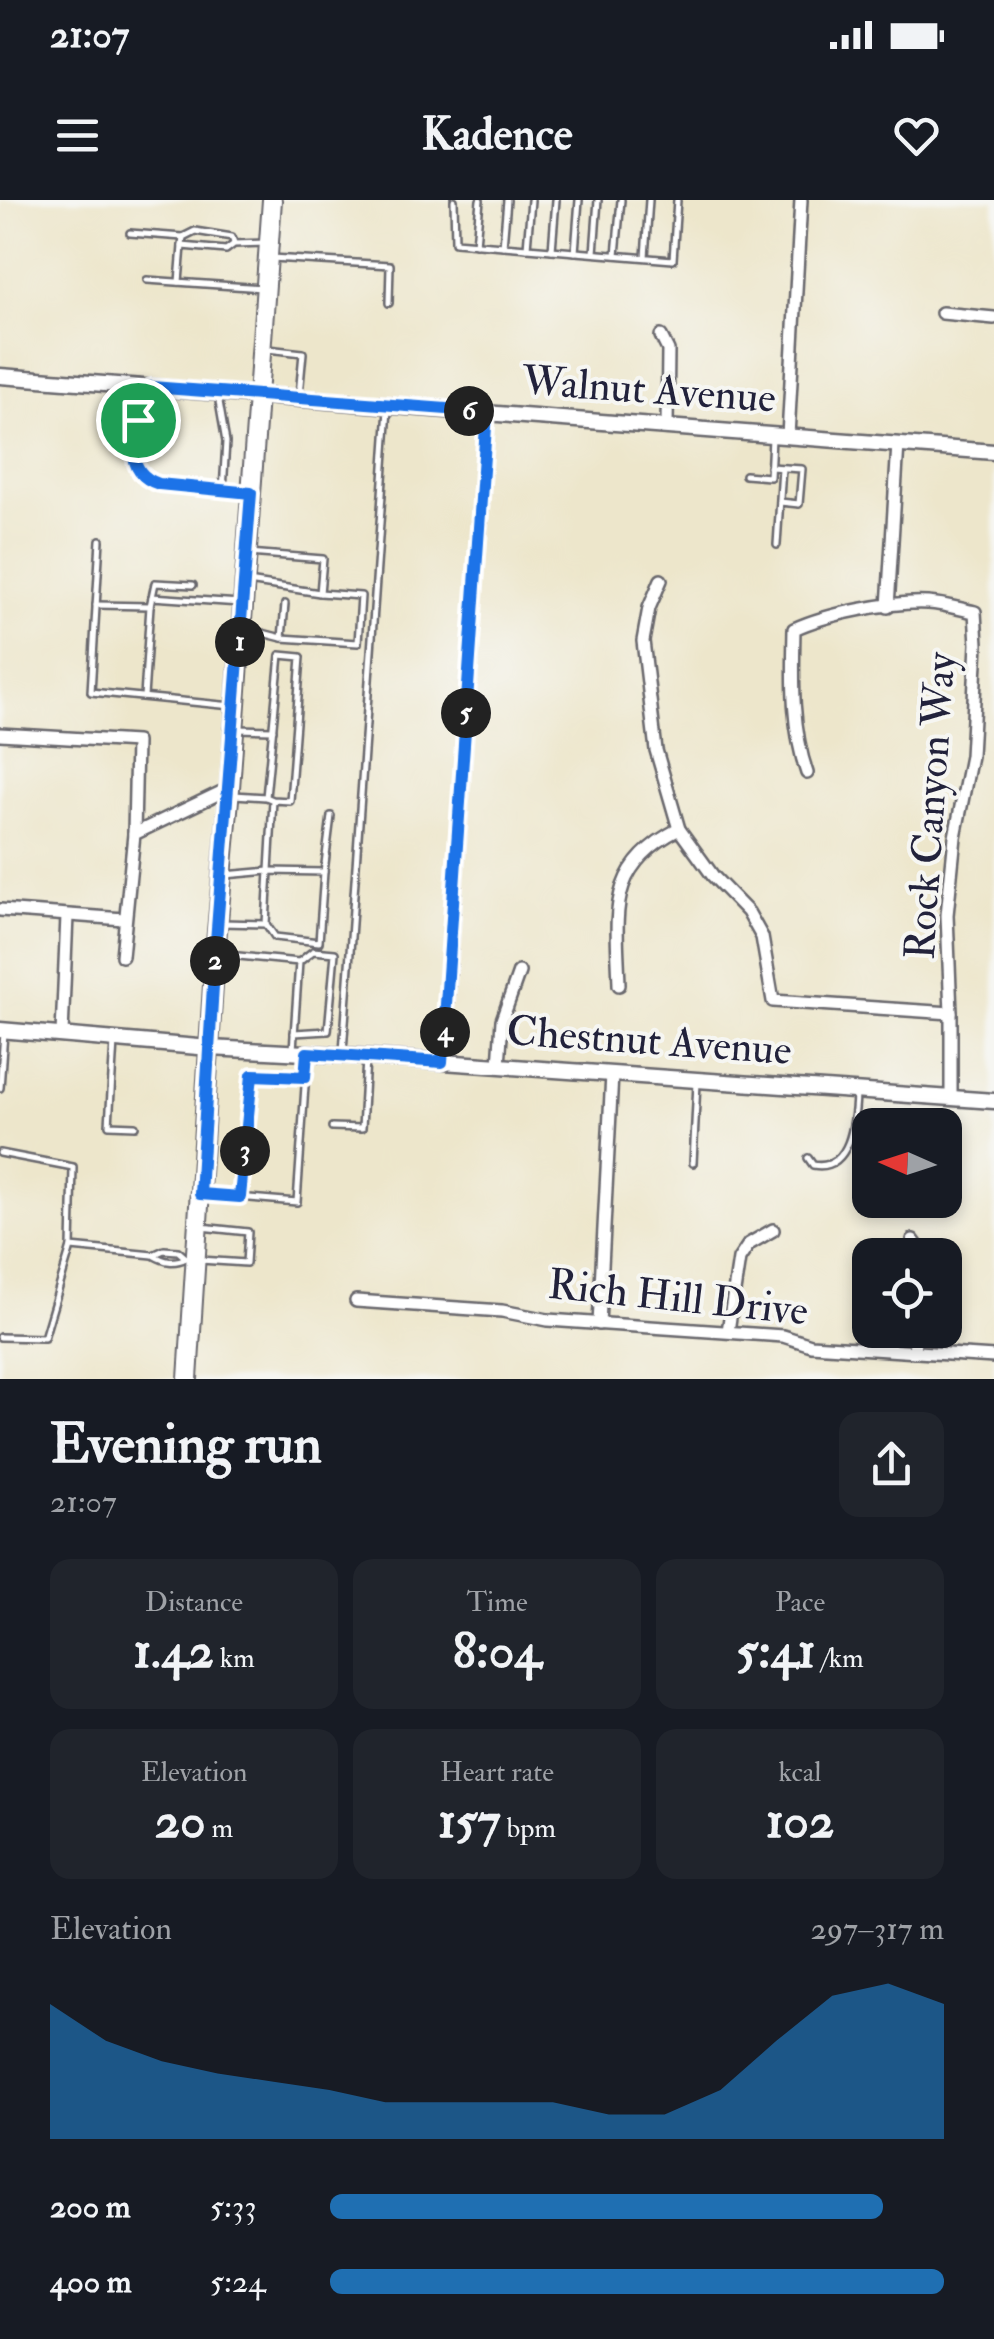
<!DOCTYPE html>
<meta charset="utf-8">
<style>
:root{--surface:#171b24;--page:#20242c;--text:#f1f3f6;--muted:#9ea1a6;--accent:#1f6fb2}
body{margin:0;font-family:"IM FELL Double Pica",serif;background:var(--page);color:var(--text);height:100vh;display:flex;flex-direction:column;font-size:38px;white-space:nowrap}
*{box-sizing:border-box;margin:0}
p{font-size:32px;color:var(--muted)}
.icon{flex:none;width:55px;height:55px;fill:none;stroke:currentColor;stroke-width:2;stroke-linecap:round;stroke-linejoin:round}
.map{position:relative;height:1179px;overflow:hidden}
.panel{display:flex;flex-direction:column;background:var(--surface);flex:1}
.panel>*{flex:none}
.needle{width:65px;rotate:273deg}
.controls{position:absolute;left:852px;top:908px;display:grid;gap:20px}
.controls a{display:grid;place-items:center;width:110px;height:110px;border-radius:20px;background:var(--surface);box-shadow:0 5px 15px #0003;font-size:50px}
.pin{position:absolute;display:grid;place-items:center;width:85px;height:85px;color:#fff;margin:-42px;border:5px solid #fff;border-radius:50%;box-shadow:0 2px 10px #0007}
.km{position:absolute;width:50px;height:50px;margin:-25px;border-radius:50%;background:#222;color:#fff;font-size:28px;line-height:50px;text-align:center}
.round{display:grid;place-items:center;flex:none;width:105px;height:105px;border-radius:20px;background:var(--page)}
.headline{display:flex;align-items:center;justify-content:space-between;height:170px;padding:0 50px}
h1{font-size:55px;font-weight:800;line-height:75px}
.stats{display:grid;grid-template-columns:repeat(3,1fr);gap:15px;height:170px;padding:10px 50px}
.stats div{display:grid;align-content:center;border-radius:20px;background:var(--page);text-align:center}
.stats b{font-size:50px;font-weight:800}
.stats small{font-size:28px;font-weight:400}
.stats p{font-size:28px}
.chart{height:280px;padding:20px 50px}
.chart p{display:flex;justify-content:space-between}
.chart svg{width:100%;height:180px;margin-top:10px;fill:var(--accent);opacity:.7}
ul{padding:0 50px;list-style:none;font-size:32px}
li{display:grid;grid-template-columns:160px 120px 1fr;align-items:center;height:75px}
li i{height:25px;border-radius:12px;background:var(--accent)}
.status{display:flex;justify-content:space-between;align-items:center;height:70px;padding:0 50px;background:var(--surface);direction:ltr}
.status svg{height:28px;fill:currentColor}
header{display:flex;justify-content:space-between;align-items:center;height:130px;padding:0 50px;background:var(--surface);font-size:45px;font-weight:800}
.map>svg:first-child{display:block}
</style>
<div class="status"><b>21:07</b><svg viewBox="0 0 49 12"><path d="M0 12V9h3v3zM5 12V6h3v6zM10 12V3h3v9zM15 12V0h3v12zM26 1h20v11H26zM47 4h2v5h-2z"/></svg></div>
<header><svg class="icon" aria-label="menu" viewBox="0 0 24 24"><path d="M4 6h16M4 12h16M4 18h16"/></svg>Kadence<svg class="icon" aria-label="heart" viewBox="0 0 24 24"><path d="M12 20l-8-8c-3-5 5-10 8-4 3-6 11-1 8 4z"/></svg></header>
<div class="map">
<svg width="994" height="1179" viewBox="0 0 994 1179">
<rect width="100%" height="100%" fill="#f6f6f2"/>
<filter id="ink" filterUnits="userSpaceOnUse"><feTurbulence type="fractalNoise" baseFrequency=".01" numOctaves="2"/><feDisplacementMap in="SourceGraphic" scale="20" xChannelSelector="R" yChannelSelector="G"/><feConvolveMatrix kernelMatrix="1 2 1 2 8 2 1 2 1" color-interpolation-filters="sRGB"/></filter>
<filter id="wash" filterUnits="userSpaceOnUse"><feTurbulence type="fractalNoise" baseFrequency=".0048" numOctaves="4" result="noise"/><feDisplacementMap in="SourceGraphic" scale="40" xChannelSelector="R" yChannelSelector="G"/><feGaussianBlur stdDeviation="2.25" result="paint"/><feColorMatrix in="noise" values="0 0 0 0 0 0 0 0 0 0 0 0 0 0 0 0 0 1.4 0 .05"/><feComposite in="paint" operator="in"/></filter>
<g filter="url(#wash)">
<rect width="100%" height="100%" fill="#ede6cb"/>
</g>
<g filter="url(#ink)">
<g fill="none" stroke-linecap="round" stroke-linejoin="round">
<defs>
<g id="service">
<path d="M454 0 455 42 673 60 677 0"/>
<path d="M130 33 183 37 182 46"/>
<path d="M183 37 195 31 232 37 234 43"/>
<path d="M476 44 480 0"/>
<path d="M503 46 507 0"/>
<path d="M527 48 531 0"/>
<path d="M552 50 556 0"/>
<path d="M575 52 579 0"/>
<path d="M594 53 598 0"/>
<path d="M616 55 621 0"/>
<path d="M645 57 649 0"/>
<path d="M271 58 390 65 389 103"/>
<path d="M147 80 263 88"/>
<path d="M179 82 182 46 226 50 234 44 266 43"/>
<path d="M267 149 303 153 299 195"/>
<path d="M150 190C141 213 120 260 145 279 159 289 205 288 223 290L226 242 218 196"/>
<path d="M770 267 802 269 799 304 780 302"/>
<path d="M745 275 770 277 772 238"/>
<path d="M223 290 245 292"/>
<path d="M100 340 91 492 232 506"/>
<path d="M777 345 782 268"/>
<path d="M248 382 320 393"/>
<path d="M152 397 155 383 193 385"/>
<path d="M96 405 150 406 144 497"/>
<path d="M150 406 152 397 240 403"/>
<path d="M247 429 282 438 358 443 361 396 320 393 323 359 249 353"/>
<path d="M282 438 285 404"/>
<path d="M237 529 273 530"/>
<path d="M234 595 266 597"/>
<path d="M324 672 331 616"/>
<path d="M225 675 269 671 324 672 319 742 275 737 266 724"/>
<path d="M221 723 266 724 273 600 290 601 301 457 280 455 266 597 273 600"/>
<path d="M218 754 299 762 293 850"/>
<path d="M294 833 328 831 335 753 313 751 299 762"/>
<path d="M114 842 109 925 135 926"/>
<path d="M343 852 388 209"/>
<path d="M0 888 4 833"/>
<path d="M332 927 362 928 366 859"/>
<path d="M0 953 73 967 71 1047 44 1138 0 1137"/>
<path d="M808 958 813 965C851 972 855 921 856 894"/>
<path d="M693 963 697 883"/>
<path d="M203 994 297 1002 307 857"/>
<path d="M240 997 252 875 305 877"/>
<path d="M71 1047 153 1055C165 1062 174 1064 186 1058L178 1051 164 1050 153 1055"/>
<path d="M200 1060 246 1063 248 1032 201 1027"/>
</g>
<g id="minor">
<path d="M942 113 994 118"/>
<path d="M661 136 668 150 667 226"/>
<path d="M788 236 801 0"/>
<path d="M661 380 649 408 643 441 656 550 679 629 713 676 748 712 762 737 773 801 951 813"/>
<path d="M888 407 898 244"/>
<path d="M0 534 136 542 134 634"/>
<path d="M807 573C791 527 793 477 794 429 826 414 892 401 928 403 944 404 960 409 975 412L977 444 971 556 955 637 947 715 951 813V898"/>
<path d="M0 710 124 719"/>
<path d="M122 756 134 634 230 588"/>
<path d="M619 785C617 714 605 667 679 629"/>
<path d="M62 834 67 716"/>
<path d="M443 862 487 213"/>
<path d="M499 866 502 820 519 772"/>
<path d="M913 1040 921 1051V1055"/>
<path d="M356 1101 502 1111 548 1120 783 1136 811 1145 994 1157"/>
<path d="M599 1124 612 874"/>
<path d="M728 1131 739 1059 749 1044 773 1030"/>
<path d="M914 1152 916 1130"/>
</g>
<g id="tertiary">
<path d="M0 176 994 252"/>
<path d="M0 830 210 848 343 855 994 901"/>
</g>
<path id="primary" d="M188 1179 215 754 230 588 272 0"/>
</defs>
<use href="#service" stroke="#69676d" stroke-width="10"/>
<use href="#minor" stroke="#69676d" stroke-width="16"/>
<use href="#tertiary" stroke="#69676d" stroke-width="19"/>
<use href="#primary" stroke="#69676d" stroke-width="22"/>
<use href="#service" stroke="#fff" stroke-width="5"/>
<use href="#minor" stroke="#fff" stroke-width="11"/>
<use href="#tertiary" stroke="#fff" stroke-width="14"/>
<use href="#primary" stroke="#fff" stroke-width="18"/>
</g>
</g>
<g fill="none" stroke-linecap="round" stroke-linejoin="round" filter="url(#ink)">
<defs>
<path id="route" d="M151 187 487 212 442 862 307 853 305 877 252 875 240 997 200 994 215 754 251 293 159 284C115 271 139 217 151 187Z"/>
</defs>
<use href="#route" stroke="#fff" stroke-width="20"/>
<use href="#route" stroke="#1a73e8" stroke-width="12"/>
</g>
<g text-anchor="middle" dominant-baseline="central" stroke-width="8" stroke-linejoin="round" paint-order="stroke">
<g font-size="42" fill="#22223b" stroke="#f6f6f2">
<text transform="translate(649 190) rotate(4)">Walnut Avenue</text>
<text transform="translate(931 606) rotate(-86)">Rock Canyon Way</text>
<text transform="translate(649 841) rotate(4)">Chestnut Avenue</text>
<text transform="translate(678 1098) rotate(6)">Rich Hill Drive</text>
</g>
</g>
</svg>
<div class="controls">
<a><svg class="needle" viewBox="-14 -14 28 28"><path d="M0-13l5 13h-10z" fill="#e53935"/><path d="M0 13l5-13h-10z" fill="#9ea1a6"/></svg></a>
<a><svg class="icon" aria-label="locate" viewBox="0 0 24 24"><circle cx="12" cy="12" r="6"/><path d="M12 2v4M12 18v4M2 12h4M18 12h4"/></svg></a>
</div>
<div class="pin" style="left:138px;top:220px;background:#1e9e55"><svg class="icon" aria-label="arrive" viewBox="0 0 24 24"><path d="M6 21V4h12l-3 4 3 4H6"/></svg></div>
<b class="km" style="left:240px;top:442px">1</b>
<b class="km" style="left:215px;top:761px">2</b>
<b class="km" style="left:245px;top:951px">3</b>
<b class="km" style="left:445px;top:832px">4</b>
<b class="km" style="left:466px;top:513px">5</b>
<b class="km" style="left:469px;top:211px">6</b>
</div>
<section class="panel">
<div class="headline"><div><h1>Evening run</h1><p>21:07</p></div><a class="round"><svg class="icon" aria-label="share" viewBox="0 0 24 24"><path d="M12 15V3M7 8l5-5 5 5M5 13v7h14v-7"/></svg></a></div>
<div class="stats">
<div><p>Distance</p><b>1.42<small> km</small></b></div>
<div><p>Time</p><b>8:04</b></div>
<div><p>Pace</p><b>5:41<small> /km</small></b></div>
</div>
<div class="stats">
<div><p>Elevation</p><b>20<small> m</small></b></div>
<div><p>Heart rate</p><b>157<small> bpm</small></b></div>
<div><p>kcal</p><b>102</b></div>
</div>
<div class="chart"><p><span>Elevation</span>297–317 m</p>
<svg viewBox="0 0 160 44" preserveAspectRatio="none"><path d="M0 44V11L10 20L20 25L30 28L40 30L50 32L60 35L70 35L80 35L90 35L100 38L110 38L120 32L130 20L140 9L150 6L160 11V44z"/></svg>
</div>
<ul>
<li><b>200 m</b>5:33<i style="width:90%"></i></li>
<li><b>400 m</b>5:24<i style="width:100%"></i></li>
</ul>
</section>
